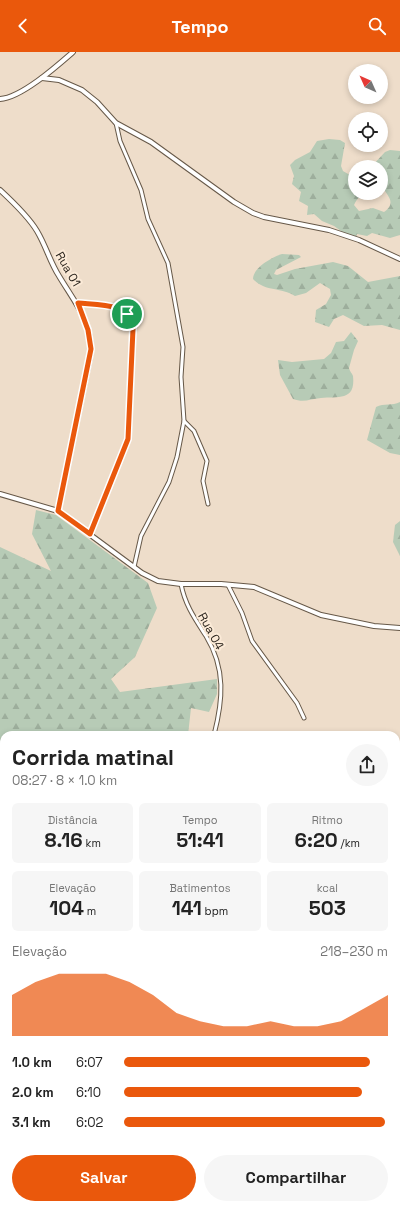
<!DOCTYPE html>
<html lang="pt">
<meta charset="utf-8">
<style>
:root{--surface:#fff;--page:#f6f6f6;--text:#222;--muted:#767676;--accent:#ea580c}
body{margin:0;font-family:"Space Grotesk",sans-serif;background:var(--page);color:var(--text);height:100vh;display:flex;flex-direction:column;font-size:15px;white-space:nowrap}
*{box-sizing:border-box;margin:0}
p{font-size:13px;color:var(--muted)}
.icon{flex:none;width:22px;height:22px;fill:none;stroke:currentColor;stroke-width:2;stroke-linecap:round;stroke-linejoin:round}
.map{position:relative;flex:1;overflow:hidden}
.details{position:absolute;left:0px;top:679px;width:400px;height:478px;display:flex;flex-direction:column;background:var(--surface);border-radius:12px 12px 0 0;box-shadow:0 2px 6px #0003}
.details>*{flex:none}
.needle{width:26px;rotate:315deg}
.fabs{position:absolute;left:348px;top:12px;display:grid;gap:8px}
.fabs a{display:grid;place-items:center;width:40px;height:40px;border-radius:50%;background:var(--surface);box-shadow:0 2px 6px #0003;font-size:20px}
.pin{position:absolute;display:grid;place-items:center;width:34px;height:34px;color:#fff;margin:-17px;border:2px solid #fff;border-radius:50%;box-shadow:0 1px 4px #0007}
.round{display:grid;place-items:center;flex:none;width:42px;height:42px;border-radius:21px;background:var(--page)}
.headline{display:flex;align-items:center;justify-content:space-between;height:68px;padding:0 12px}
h1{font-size:22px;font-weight:700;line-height:30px}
.stats{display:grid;grid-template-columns:repeat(3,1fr);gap:6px;height:68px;padding:4px 12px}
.stats div{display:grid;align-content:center;border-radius:6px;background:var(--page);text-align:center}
.stats b{font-size:20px;font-weight:700}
.stats small{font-size:11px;font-weight:400}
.stats p{font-size:11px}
.chart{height:112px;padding:8px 12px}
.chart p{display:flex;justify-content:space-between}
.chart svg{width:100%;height:72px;margin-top:4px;fill:var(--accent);opacity:.7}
.action{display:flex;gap:8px;margin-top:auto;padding:8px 12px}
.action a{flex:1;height:46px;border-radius:24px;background:var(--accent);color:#fff;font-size:16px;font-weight:700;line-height:46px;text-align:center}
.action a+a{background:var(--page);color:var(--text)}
ul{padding:0 12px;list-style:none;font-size:13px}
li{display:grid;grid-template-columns:64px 48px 1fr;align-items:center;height:30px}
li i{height:10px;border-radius:5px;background:var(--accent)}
header{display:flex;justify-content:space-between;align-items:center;height:52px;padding:0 12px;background:var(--accent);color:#fff;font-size:18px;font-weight:700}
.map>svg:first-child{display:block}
</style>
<header><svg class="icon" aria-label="back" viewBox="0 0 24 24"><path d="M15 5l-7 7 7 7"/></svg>Tempo<svg class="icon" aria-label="search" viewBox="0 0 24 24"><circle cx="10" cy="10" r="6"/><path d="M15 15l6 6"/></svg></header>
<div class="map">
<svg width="400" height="1157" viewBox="0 0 400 1157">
<defs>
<pattern id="forest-firs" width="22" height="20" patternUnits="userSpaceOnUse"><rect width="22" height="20" fill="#b7cbb6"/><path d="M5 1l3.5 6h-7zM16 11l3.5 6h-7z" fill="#9dae9c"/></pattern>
</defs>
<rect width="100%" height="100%" fill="#eeddca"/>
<g fill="url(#forest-firs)">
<path d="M329 87 340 88 345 91 341 114 343 119 355 126V141H372L374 143C364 148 361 138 354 153L359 159 373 156 384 160C399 150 384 141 381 132 379 128 381 120 381 115L372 114 385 100 390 98 400 99V183L390 186 372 181 367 184 357 182 356 185 351 186 334 174 322 169 314 162 307 163 308 154 299 149 301 140 292 132 294 124 290 113 295 108 310 100 317 89Z"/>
<path d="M282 202 299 203 301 205 276 218 274 222 277 223 295 217 333 210 348 214 368 230 400 224V278L382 273 364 274 343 263 334 267 329 275 315 270 316 258 326 252 331 243 330 237 320 231 306 241 295 244C281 235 265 240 253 227 253 216 272 205 282 202Z"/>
<path d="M351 280 358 289 354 298 349 316C350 320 352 321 353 324 356 350 337 344 321 346 310 347 304 351 293 347L280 323 278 308 292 310 324 307 331 301 336 290 344 289Z"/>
<path d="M400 350V403L390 401 367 388 376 355C384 351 392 354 400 350Z"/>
<path d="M36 458 56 463 148 531 157 556 135 605 111 627 120 640 217 627V642L209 660 191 656 188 683H4V871H0V495L51 519 32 482Z"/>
<path d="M400 469V504L393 490 395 473Z"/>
<path d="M396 726 400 731V790H396Z"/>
<path d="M400 972V988H397L400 993V998L396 1001V976Z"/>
<path d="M400 1004V1037H396V1005Z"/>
<path d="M400 1135V1157H397L393 1153H396V1137Z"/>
<path d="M120 1153H160L162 1157H120Z"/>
<path d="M287 1153H365V1157H285Z"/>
</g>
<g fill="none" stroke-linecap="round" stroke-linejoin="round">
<defs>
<g id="street">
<path d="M116 71 120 89 141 138 148 167 168 211 183 295 181 325 184 369 177 405 169 430 141 484 134 515"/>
<path d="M78 251C99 253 129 249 133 277L128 387 90 482"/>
<path d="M184 369 194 379 207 409 203 429 208 452"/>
<path d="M181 532C185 553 195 567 206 584 226 617 223 648 214 683"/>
<path d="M228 533 242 561 252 589 297 651 304 666"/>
<path d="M396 807 400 808"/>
<path d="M0 923H4"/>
<path d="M0 960 4 961"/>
<path d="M0 972 4 966"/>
<path d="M0 1024 4 1028"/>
<path d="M396 1052 400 1050"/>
<path d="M0 1058 4 1053"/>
<path d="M396 1094 400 1096"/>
</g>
<g id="secondary">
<path d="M42 26 59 28 82 38 97 50 116 71 151 90 234 150 253 161 264 165 329 178 359 188 400 207"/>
<path d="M0 47C21 46 57 14 73 0"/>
<path d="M0 138C13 150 28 164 37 179 46 194 50 210 59 224 75 251 94 271 90 305L58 459"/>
<path d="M0 442 58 459 142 521 158 529 181 532H221L254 535 321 563 374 574 400 576"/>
<path d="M396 939 400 936"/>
<path d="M0 1099 4 1107"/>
<path d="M47 1153 56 1157"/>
<path d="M371 1157 372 1153"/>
</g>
</defs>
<use href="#street" stroke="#665848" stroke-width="5"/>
<use href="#secondary" stroke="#665848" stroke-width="6"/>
<use href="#street" stroke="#fff" stroke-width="3"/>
<use href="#secondary" stroke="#fff" stroke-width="4"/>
</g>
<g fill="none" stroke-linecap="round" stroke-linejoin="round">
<defs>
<path id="route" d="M78 251C99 253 129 250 133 277L128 387 90 482 58 459 91 297 88 278Z"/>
</defs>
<use href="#route" stroke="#fff" stroke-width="8"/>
<use href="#route" stroke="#ea580c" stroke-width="5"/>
</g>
<g text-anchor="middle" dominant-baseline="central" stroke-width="4" stroke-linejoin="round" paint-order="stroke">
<g font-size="12" fill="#251f18" stroke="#fbead7">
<text transform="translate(68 217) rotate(60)">Rua 01</text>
<text transform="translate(211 579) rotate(61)">Rua 04</text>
</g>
</g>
</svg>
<div class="fabs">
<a><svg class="needle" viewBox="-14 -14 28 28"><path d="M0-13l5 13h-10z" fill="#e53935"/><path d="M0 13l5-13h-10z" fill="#767676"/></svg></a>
<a><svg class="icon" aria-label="locate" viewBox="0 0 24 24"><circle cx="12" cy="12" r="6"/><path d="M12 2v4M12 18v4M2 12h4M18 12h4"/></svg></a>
<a><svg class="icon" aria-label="layers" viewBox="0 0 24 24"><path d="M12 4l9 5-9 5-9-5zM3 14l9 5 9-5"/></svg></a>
</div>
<div class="pin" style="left:127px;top:262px;background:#1e9e55"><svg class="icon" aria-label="arrive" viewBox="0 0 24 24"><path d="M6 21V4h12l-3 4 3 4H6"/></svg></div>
<section class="details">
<div class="headline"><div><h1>Corrida matinal</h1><p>08:27 · 8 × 1.0 km</p></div><a class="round"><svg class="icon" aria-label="share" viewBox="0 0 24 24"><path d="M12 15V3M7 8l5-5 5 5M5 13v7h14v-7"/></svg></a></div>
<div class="stats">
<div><p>Distância</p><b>8.16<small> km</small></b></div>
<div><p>Tempo</p><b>51:41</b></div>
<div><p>Ritmo</p><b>6:20<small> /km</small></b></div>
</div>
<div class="stats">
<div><p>Elevação</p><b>104<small> m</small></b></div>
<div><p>Batimentos</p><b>141<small> bpm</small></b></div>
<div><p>kcal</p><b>503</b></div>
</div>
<div class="chart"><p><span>Elevação</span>218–230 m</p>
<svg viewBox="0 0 160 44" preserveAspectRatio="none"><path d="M0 44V19L10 11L20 6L30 6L40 6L50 11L60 19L70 30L80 35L90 38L100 38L110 35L120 38L130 38L140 35L150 27L160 19V44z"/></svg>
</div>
<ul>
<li><b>1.0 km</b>6:07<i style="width:93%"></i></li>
<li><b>2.0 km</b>6:10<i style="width:90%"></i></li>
<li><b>3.1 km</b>6:02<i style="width:99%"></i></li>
</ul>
<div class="action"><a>Salvar</a><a>Compartilhar</a></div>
</section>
</div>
